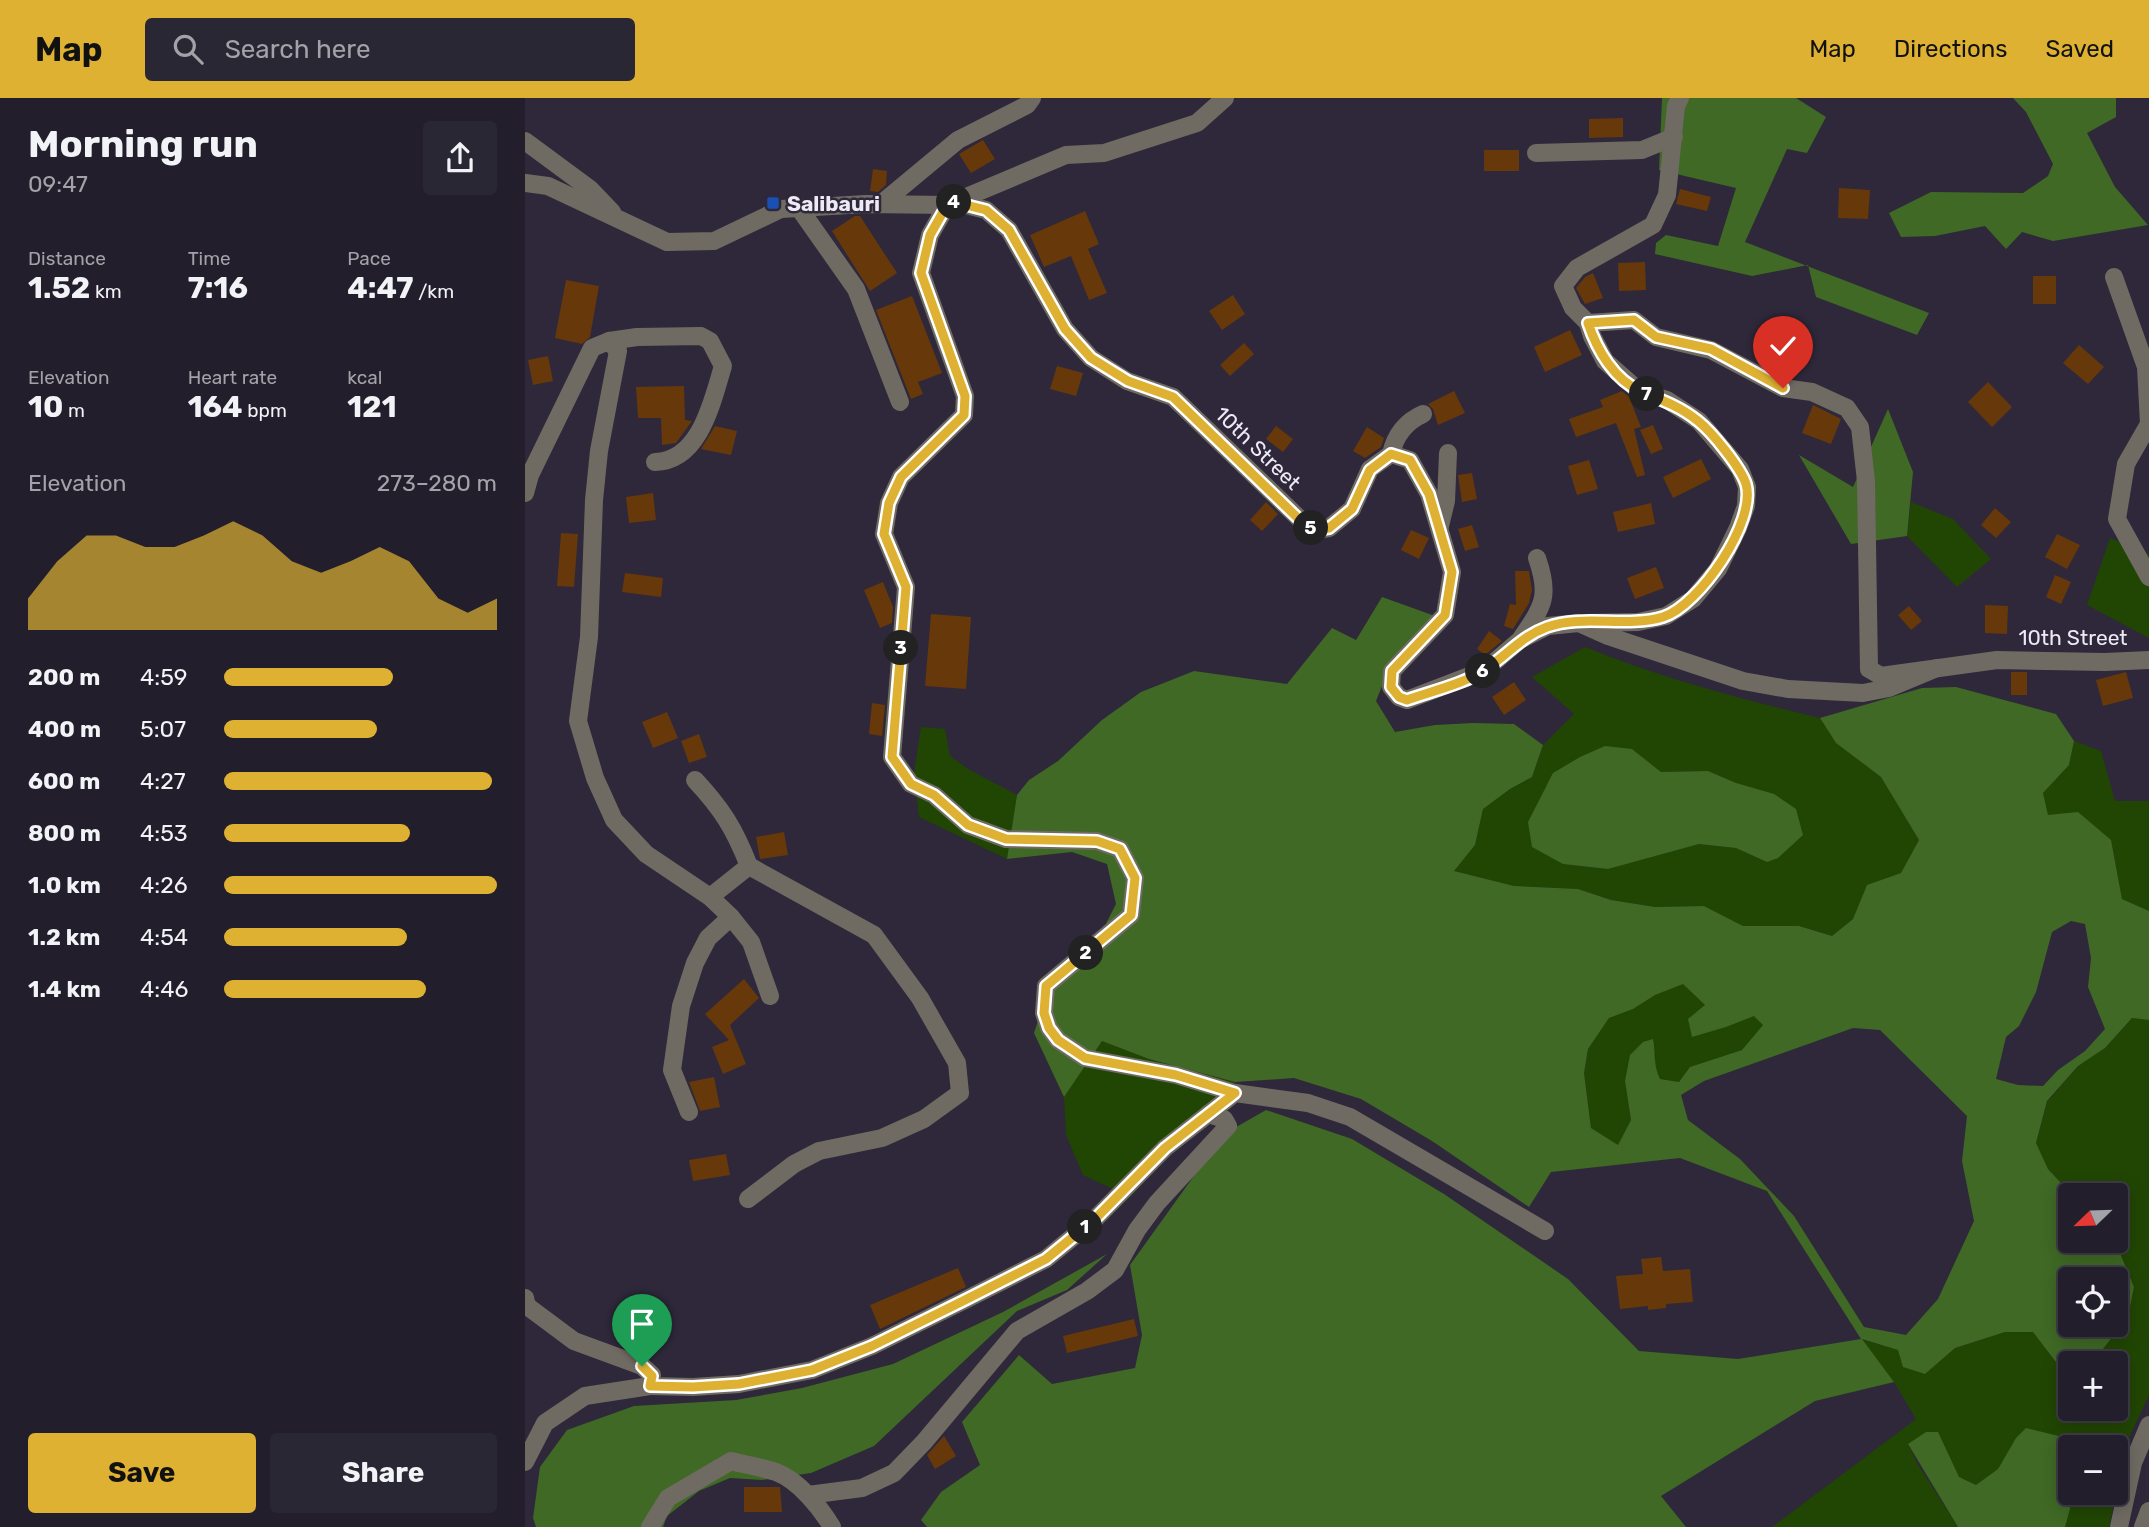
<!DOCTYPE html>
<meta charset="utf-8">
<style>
:root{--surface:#221e2c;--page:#2a2734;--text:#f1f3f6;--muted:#a2a2a9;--line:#3f3c48;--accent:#deb133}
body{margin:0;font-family:Rubik,sans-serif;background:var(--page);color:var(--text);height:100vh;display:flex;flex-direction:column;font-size:26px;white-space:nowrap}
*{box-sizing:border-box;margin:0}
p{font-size:23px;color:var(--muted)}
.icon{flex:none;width:38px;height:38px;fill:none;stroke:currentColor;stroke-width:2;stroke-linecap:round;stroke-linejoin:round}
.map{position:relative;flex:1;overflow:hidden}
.panel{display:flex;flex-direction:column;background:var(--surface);width:525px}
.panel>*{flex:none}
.needle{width:46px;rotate:247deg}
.buttons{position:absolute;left:1533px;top:1085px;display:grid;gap:14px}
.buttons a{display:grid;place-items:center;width:70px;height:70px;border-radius:7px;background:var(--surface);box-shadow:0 4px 18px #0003,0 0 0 2px var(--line);font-size:35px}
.pin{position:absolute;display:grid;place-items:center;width:60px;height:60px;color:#fff;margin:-72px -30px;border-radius:50% 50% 50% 0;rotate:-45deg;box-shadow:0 0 7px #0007}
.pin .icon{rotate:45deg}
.km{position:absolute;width:35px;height:35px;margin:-18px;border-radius:50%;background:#222;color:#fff;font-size:19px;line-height:35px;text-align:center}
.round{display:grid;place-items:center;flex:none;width:74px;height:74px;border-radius:7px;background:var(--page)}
.summary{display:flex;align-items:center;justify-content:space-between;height:119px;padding:0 28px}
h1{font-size:38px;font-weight:700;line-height:52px}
.stats{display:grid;grid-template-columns:repeat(3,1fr);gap:10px;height:119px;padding:7px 28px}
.stats div{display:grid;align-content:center}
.stats b{font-size:30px;font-weight:700}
.stats small{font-size:19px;font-weight:400}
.stats p{font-size:19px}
.chart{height:196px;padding:14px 28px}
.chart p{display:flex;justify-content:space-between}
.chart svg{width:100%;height:126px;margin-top:7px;fill:var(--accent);opacity:.7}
.cta{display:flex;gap:14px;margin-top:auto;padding:14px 28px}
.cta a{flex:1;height:80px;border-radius:7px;background:var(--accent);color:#111;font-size:28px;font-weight:700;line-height:80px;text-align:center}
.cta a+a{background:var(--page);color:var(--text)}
ul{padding:0 28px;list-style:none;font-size:23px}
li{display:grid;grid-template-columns:112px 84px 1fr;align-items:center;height:52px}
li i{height:18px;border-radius:9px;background:var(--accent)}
header{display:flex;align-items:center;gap:42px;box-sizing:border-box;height:98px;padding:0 35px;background:var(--accent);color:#111}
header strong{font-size:33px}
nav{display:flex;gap:38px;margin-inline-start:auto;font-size:24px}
.search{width:490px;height:63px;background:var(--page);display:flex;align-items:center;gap:18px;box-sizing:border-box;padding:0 24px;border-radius:7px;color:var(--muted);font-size:26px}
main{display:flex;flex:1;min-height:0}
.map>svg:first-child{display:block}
</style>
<header>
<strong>Map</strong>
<div class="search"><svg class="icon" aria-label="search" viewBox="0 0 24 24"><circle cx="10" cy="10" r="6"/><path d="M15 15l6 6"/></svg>Search here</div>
<nav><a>Map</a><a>Directions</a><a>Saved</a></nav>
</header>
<main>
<section class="panel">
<div class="summary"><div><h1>Morning run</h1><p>09:47</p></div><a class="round"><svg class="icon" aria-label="share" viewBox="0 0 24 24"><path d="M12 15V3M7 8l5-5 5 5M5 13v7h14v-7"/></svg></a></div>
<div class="stats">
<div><p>Distance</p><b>1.52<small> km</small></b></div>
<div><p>Time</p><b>7:16</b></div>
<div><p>Pace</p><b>4:47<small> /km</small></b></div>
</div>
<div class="stats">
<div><p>Elevation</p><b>10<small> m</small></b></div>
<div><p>Heart rate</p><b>164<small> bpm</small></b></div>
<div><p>kcal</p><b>121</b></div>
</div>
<div class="chart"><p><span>Elevation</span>273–280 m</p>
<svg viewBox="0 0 160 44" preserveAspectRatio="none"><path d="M0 44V33L10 20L20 11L30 11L40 15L50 15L60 11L70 6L80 11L90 20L100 24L110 20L120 15L130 20L140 33L150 38L160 33V44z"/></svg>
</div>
<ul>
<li><b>200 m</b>4:59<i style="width:62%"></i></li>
<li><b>400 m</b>5:07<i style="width:56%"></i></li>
<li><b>600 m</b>4:27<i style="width:98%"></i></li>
<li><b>800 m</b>4:53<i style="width:68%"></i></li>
<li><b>1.0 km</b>4:26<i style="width:100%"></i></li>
<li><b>1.2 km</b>4:54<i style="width:67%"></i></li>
<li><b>1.4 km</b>4:46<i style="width:74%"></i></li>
</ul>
<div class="cta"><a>Save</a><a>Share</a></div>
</section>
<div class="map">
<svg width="1624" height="1429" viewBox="0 0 1624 1429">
<rect width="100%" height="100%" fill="#2e283a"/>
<g fill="#214603" fill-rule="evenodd">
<path d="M1386 404 1428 421 1466 461 1432 489 1382 438Z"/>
<path d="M1585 440 1624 456V540L1562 507Z"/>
<path d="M1060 549C1135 580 1216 601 1295 620L1311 645 1356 679 1394 742 1376 775 1342 788 1328 821 1307 838 1274 828H1218L1179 808 1130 809 1086 802 1053 791 989 788 929 773 950 747 958 711 985 691 1007 679 1018 647 1049 616 1007 579ZM1107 651 1136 674 1183 673 1211 685 1242 764 1211 750 1174 746 1083 771 1038 766Z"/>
<path d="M396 629 420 631 425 658 443 671 492 697 482 761 394 719 389 675Z"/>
<path d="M1549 643 1576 653 1590 703H1624V813L1597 801 1586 742 1523 718 1518 695 1544 667Z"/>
<path d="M1158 885 1201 929 1230 917 1238 927 1217 952 1165 969 1154 984 1135 981 1128 968 1131 956 1100 983 1106 1022 1093 1047 1066 1030 1059 975 1063 951 1084 920 1108 911 1130 897Z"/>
<path d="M1607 920 1624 922V1297L1599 1350 1591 1394V1349H1545V1395H1591L1584 1429H1540L1545 1411 1539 1366 1546 1341 1491 1340 1473 1371 1451 1387 1434 1379 1383 1346 1392 1365 1433 1429H1247L1391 1321 1369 1284 1336 1241 1373 1252 1400 1276 1430 1250 1480 1234H1508L1537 1272 1545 1273V1311H1591V1265H1567L1603 1219 1609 1189 1590 1143 1591 1097H1547L1523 1071 1511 1046 1522 1004 1553 968 1580 950Z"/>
<path d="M577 943 624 961 710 984 605 1099 558 1077 541 1037 539 999Z"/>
</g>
<g fill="#3f6925" fill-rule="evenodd">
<path d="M1137 0H1271L1301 19 1282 55 1262 51 1220 144 1404 215 1392 237 1291 199 1283 167 1227 178 1130 156 1131 145 1141 137 1193 148 1211 90 1134 72Z"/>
<path d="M1488 0H1591V19L1562 35 1590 89 1623 127 1528 143 1497 134 1481 151 1460 128 1410 138 1376 139 1364 115 1406 94 1498 95 1523 78 1528 66 1501 14Z"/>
<path d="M1363 311 1388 374 1382 438 1326 446 1274 357 1328 389Z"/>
<path d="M857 499 910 518 861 578 851 603 870 634 910 627 948 625 989 626 1018 647 1007 679 985 691 958 711 950 747 929 773 989 788 1053 791 1086 802 1130 809 1179 808 1218 828H1274L1307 838 1328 821 1342 787 1376 775 1394 742 1356 679 1311 645 1295 620 1397 590 1431 589 1531 616 1549 643 1544 667 1518 695 1523 717 1553 714 1586 742 1597 801 1624 813V922L1607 920 1580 950 1553 968 1522 1003 1511 1045 1523 1071 1547 1097H1545V1143H1590L1609 1189 1603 1219 1567 1265H1545V1273L1537 1272 1508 1234H1480L1430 1250 1400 1276 1378 1269 1373 1252 1337 1241 1369 1284 1290 1303 1136 1398 1161 1429H402L396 1422 416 1394 455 1367 437 1324 494 1257 527 1286 610 1270 617 1237 605 1167 699 1036 741 1012 827 1041 919 1096 1043 1181 1114 1253 1213 1261 1336 1241 1242 1093 1155 1060 1026 1074 1004 1109 907 1043 836 1001 769 980 710 984 624 961 577 943 539 999 509 935 526 883 569 849 591 806 582 766 547 754 482 761 492 697 504 682 533 663 577 622 616 594 669 573 762 586 807 530 831 542ZM1546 823 1560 826 1566 860 1563 889 1580 931 1560 953 1533 972 1518 988 1493 987 1471 981 1481 939 1494 928 1511 894 1527 834ZM1158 886 1180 907 1163 921 1167 939 1201 929 1229 918 1238 927 1217 952 1165 969 1154 984 1135 981C1128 967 1131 957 1128 941L1118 944 1105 957 1100 983 1106 1022 1093 1047 1066 1030 1059 975 1063 951 1084 920 1108 911 1130 897ZM1328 930 1355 932 1442 1018 1437 1063 1449 1123 1413 1201 1381 1237 1339 1229 1269 1118 1215 1061 1163 1022 1156 997 1179 983ZM1545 1181H1591V1227H1545Z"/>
<path d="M1080 648 1107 651 1136 674 1183 673 1211 685 1249 696 1271 711 1278 737 1253 760 1242 764 1211 750 1174 746 1083 771 1038 766 1007 749 1003 724 1028 675 1055 659Z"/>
<path d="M582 1156 542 1192 492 1213 349 1348 286 1375 237 1382 205 1380 174 1393 142 1418 138 1429H11L8 1420 15 1369 42 1332 109 1308 211 1302 277 1290 368 1266 478 1214Z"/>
<path d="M1501 1330 1546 1341 1539 1366 1545 1411 1540 1429H1433L1383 1346 1401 1334H1413L1434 1379 1451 1387 1473 1371 1491 1340Z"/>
</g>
<g fill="#67380a">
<path d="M1098 20V39L1064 40V21Z"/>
<path d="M458 42 470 61 446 75 434 56Z"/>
<rect x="959" y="52" width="35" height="21"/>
<path d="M348 71 362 73 361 87 353 94 345 93Z"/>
<path d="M1314 90 1345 92 1343 121 1313 120Z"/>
<path d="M1155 91 1186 99 1182 113 1151 106Z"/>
<path d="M560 113 574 146 563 151 582 195 564 202 546 158 519 169 505 137Z"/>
<path d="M330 118H335L372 175 345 193 307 133Z"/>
<path d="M1120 164 1121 192 1094 193 1093 165Z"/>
<path d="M1068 175 1078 200 1060 206 1051 190 1060 179Z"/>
<rect x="1508" y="178" width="23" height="28"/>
<path d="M41 182 74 188 65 239 57 246 30 240Z"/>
<path d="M708 197 720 216 697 232 684 213Z"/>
<path d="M387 198 417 275 393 284 398 296 386 301 351 212Z"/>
<path d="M1045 232 1057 257 1020 274 1009 249Z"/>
<path d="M719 245 729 256 705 278 695 267Z"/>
<path d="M1554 247 1579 269 1563 286 1538 265Z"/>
<path d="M23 258 28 283 8 287 3 262Z"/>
<path d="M532 268 558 275 551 298 525 291Z"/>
<path d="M1463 284 1487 309 1467 329 1443 304Z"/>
<path d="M159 288 160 322 167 323 151 345 137 347 136 320H113L111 289Z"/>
<path d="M929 293 940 315 913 327 908 311 903 306Z"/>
<path d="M1097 293 1104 299 1116 329 1109 331 1120 377 1112 379 1091 325 1051 339 1044 321 1078 309 1075 302Z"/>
<path d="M1288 307 1316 321 1306 346 1277 335Z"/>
<path d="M1128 327 1138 351 1126 356 1115 332Z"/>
<path d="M190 328 212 333 206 357 176 351Z"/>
<path d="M751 328 768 341 758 354 741 341Z"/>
<path d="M842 329 859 340 856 349 840 360 828 353Z"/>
<path d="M1176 361 1186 381 1148 400 1138 379Z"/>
<path d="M1064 362 1073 391 1052 397 1043 368Z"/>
<path d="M947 375 952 401 937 404 933 377Z"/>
<path d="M128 395 131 422 104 425 101 399Z"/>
<path d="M741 404 753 416 737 433 725 422Z"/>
<path d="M1126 405 1130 426 1093 434 1088 414Z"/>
<path d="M1470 410 1486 424 1471 440 1456 427Z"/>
<path d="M947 427 954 449 940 453 933 431Z"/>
<path d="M886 432 904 440 894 461 876 452Z"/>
<path d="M36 435 53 436 49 489 32 488Z"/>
<path d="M1532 436 1555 447 1542 471 1520 459Z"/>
<path d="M1131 469 1139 490 1110 501 1102 480Z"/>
<path d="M990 473H1004L1007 492 1004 505 988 531 979 528 985 506 991 507Z"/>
<path d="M100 475 138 480 136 499 97 494Z"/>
<path d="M1530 477 1546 484 1536 506 1521 499Z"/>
<path d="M358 484 368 509 367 525 355 530 339 492Z"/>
<path d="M1460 507 1483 508 1482 536 1460 535Z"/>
<path d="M1384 508 1397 523 1386 532 1373 517Z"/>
<path d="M406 516 446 519 441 591 400 588Z"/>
<path d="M964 533 977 543 960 557 952 551Z"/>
<rect x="1486" y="574" width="16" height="23"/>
<path d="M1601 574 1608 600 1578 608 1571 582Z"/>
<path d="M989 584 1001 602 979 617 967 599Z"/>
<path d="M347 605 360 607 357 638 344 636Z"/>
<path d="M142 614 153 640 128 650 117 624Z"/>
<path d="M174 636 182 659 164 665 156 643Z"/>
<path d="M259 734 263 757 235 761 231 739Z"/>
<path d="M219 881 234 900 205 927 221 966 198 976 187 949 204 942 180 916Z"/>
<path d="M189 979 195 1009 175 1013 164 984Z"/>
<path d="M201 1056 205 1077 168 1083 164 1062Z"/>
<path d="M1136 1159 1138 1173 1165 1171 1168 1204 1141 1206V1210L1123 1212V1208L1095 1211 1091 1178 1118 1176 1116 1161Z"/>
<path d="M433 1170 441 1189 355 1231 345 1207Z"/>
<path d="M609 1221 613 1238 542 1255 538 1238Z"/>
<path d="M419 1338 431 1358 410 1371 402 1357Z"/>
<path d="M219 1389H255L257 1414H219Z"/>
</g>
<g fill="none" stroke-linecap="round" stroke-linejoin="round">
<g stroke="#6f6b62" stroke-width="18">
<path d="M0 43 65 91 87 114"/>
<path d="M1011 55 1117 52 1149 39"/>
<path d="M0 85 23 88 142 144 189 143 256 111 341 106 422 107 541 57 579 55 672 25 700 0"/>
<path d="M429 104 461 112 484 132 540 231 566 260 602 283 648 299 781 427 792 432 804 430 827 411 845 371 866 356 885 362 904 396 927 474 920 517 867 573 866 589 874 599 882 602 960 572 995 542 1023 528 1054 525 1083 538 1218 583 1263 591 1338 595 1364 590 1412 570"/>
<path d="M356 106 433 42 502 7 507 0"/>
<path d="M422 107 405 137 396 175 440 298 439 317 376 379 364 405 359 436 381 489 367 659 386 686 409 697 443 727 481 741 572 743 595 751 610 780 606 817 521 888 519 915 524 930 533 942 560 960 651 977 710 995"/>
<path d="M274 110 331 191 375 304"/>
<path d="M1589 179 1621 269 1624 326 1601 366 1592 421 1624 479"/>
<path d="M1063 225 1109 222 1131 239 1186 252 1258 290 1287 294 1322 310 1335 329 1341 383 1344 571 1356 578 1472 562 1580 564 1624 562"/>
<path d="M84 243 112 239 176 238 185 243 198 268C187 304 175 363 130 364"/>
<path d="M866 356C870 338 880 324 898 316"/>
<path d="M0 395 5 377 67 250 84 243 93 253 74 353 69 402 64 539 53 623 70 680 89 722 121 756 185 799 206 819 226 844 245 898"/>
<path d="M915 428 921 403 923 355"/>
<path d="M1061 525 1113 524 1141 518 1168 501 1193 471 1213 430 1221 408 1222 389 1215 371 1174 323 1142 302 1114 293 1080 263 1067 238 1063 225 1048 210 1038 188 1052 170 1128 127 1142 97 1151 8 1155 0"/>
<path d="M997 539C1019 507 1025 497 1012 460"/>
<path d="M170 682C197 711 209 730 224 768L185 799"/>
<path d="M164 1014 147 972 156 908 170 865 183 840 206 819"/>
<path d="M223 1101 269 1066 294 1053 357 1040 399 1021 435 995 432 965 395 900 349 837 224 768"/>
<path d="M0 1200 2 1208 49 1243 117 1268 127 1277 125 1288 60 1298 20 1325 0 1364"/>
<path d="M125 1288 168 1289 214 1286 287 1272 347 1248 438 1203 521 1161 571 1120 640 1050 710 995 783 1005 825 1019 1020 1133"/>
<path d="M283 1397 337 1390 369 1375 399 1344 492 1233 562 1193 590 1172 612 1132 632 1105 703 1028 699 1021 683 1016"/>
<path d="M125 1429 143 1400 206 1363C221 1367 236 1369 251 1374 273 1382 295 1409 307 1429"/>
<path d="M1594 1429 1608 1365 1624 1327"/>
<path d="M1618 1429 1624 1413"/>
</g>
</g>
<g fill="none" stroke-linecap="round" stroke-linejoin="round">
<defs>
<path id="route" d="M117 1268 127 1278 125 1288 168 1289 214 1286 287 1272 347 1248 438 1203 521 1161 571 1120 640 1050 710 995 651 977 560 960 533 942 524 930 519 915 521 888 606 817 610 780 595 751 572 743 481 741 443 727 409 697 386 686 367 659 381 489 359 436 364 405 376 379 439 317 440 298 396 175 405 137 422 107 429 104 461 112 484 132 540 231 566 260 603 283 648 299 781 428 792 432 804 430 827 411 845 372 866 356 885 362 904 396 927 474 920 517 867 573 866 589 874 599 882 602C904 594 942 585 961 571 982 557 997 538 1022 529 1058 516 1101 530 1138 519 1174 508 1232 423 1221 386 1216 370 1187 334 1173 323 1156 309 1137 302 1117 294 1089 282 1072 252 1063 225L1109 222 1131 239 1186 251 1258 290"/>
</defs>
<use href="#route" stroke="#fff" stroke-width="14"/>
<use href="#route" stroke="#deb133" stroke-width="9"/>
</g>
<rect fill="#1a4fb4" stroke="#2e283a" stroke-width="2.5" x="241" y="98" width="14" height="14" rx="3.5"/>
<g text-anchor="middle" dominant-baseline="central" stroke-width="5" stroke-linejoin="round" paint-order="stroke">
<g font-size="21" font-weight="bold" fill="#edeaf6" stroke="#2e283a" text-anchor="start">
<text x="262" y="105">Salibauri</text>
</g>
<g font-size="21" fill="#edeaf6" stroke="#2e283a">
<text transform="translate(733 350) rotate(44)">10th Street</text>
<text x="1548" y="539">10th Street</text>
</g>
</g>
</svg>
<div class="buttons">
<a><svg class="needle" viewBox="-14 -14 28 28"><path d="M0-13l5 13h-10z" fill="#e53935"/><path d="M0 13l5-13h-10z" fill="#a2a2a9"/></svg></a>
<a><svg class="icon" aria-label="locate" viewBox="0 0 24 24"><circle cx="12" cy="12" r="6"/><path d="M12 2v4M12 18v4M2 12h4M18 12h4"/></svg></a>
<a>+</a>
<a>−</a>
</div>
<div class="pin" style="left:117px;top:1268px;background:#1e9e55"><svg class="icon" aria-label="arrive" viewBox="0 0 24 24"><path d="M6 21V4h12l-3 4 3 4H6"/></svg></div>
<div class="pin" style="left:1258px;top:290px;background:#d93025"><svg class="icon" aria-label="check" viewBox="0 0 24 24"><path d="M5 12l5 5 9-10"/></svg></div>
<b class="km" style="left:560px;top:1129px">1</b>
<b class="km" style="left:561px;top:855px">2</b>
<b class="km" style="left:376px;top:550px">3</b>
<b class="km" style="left:429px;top:104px">4</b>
<b class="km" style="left:786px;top:430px">5</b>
<b class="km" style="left:958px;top:573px">6</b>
<b class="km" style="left:1122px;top:296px">7</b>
</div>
</main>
